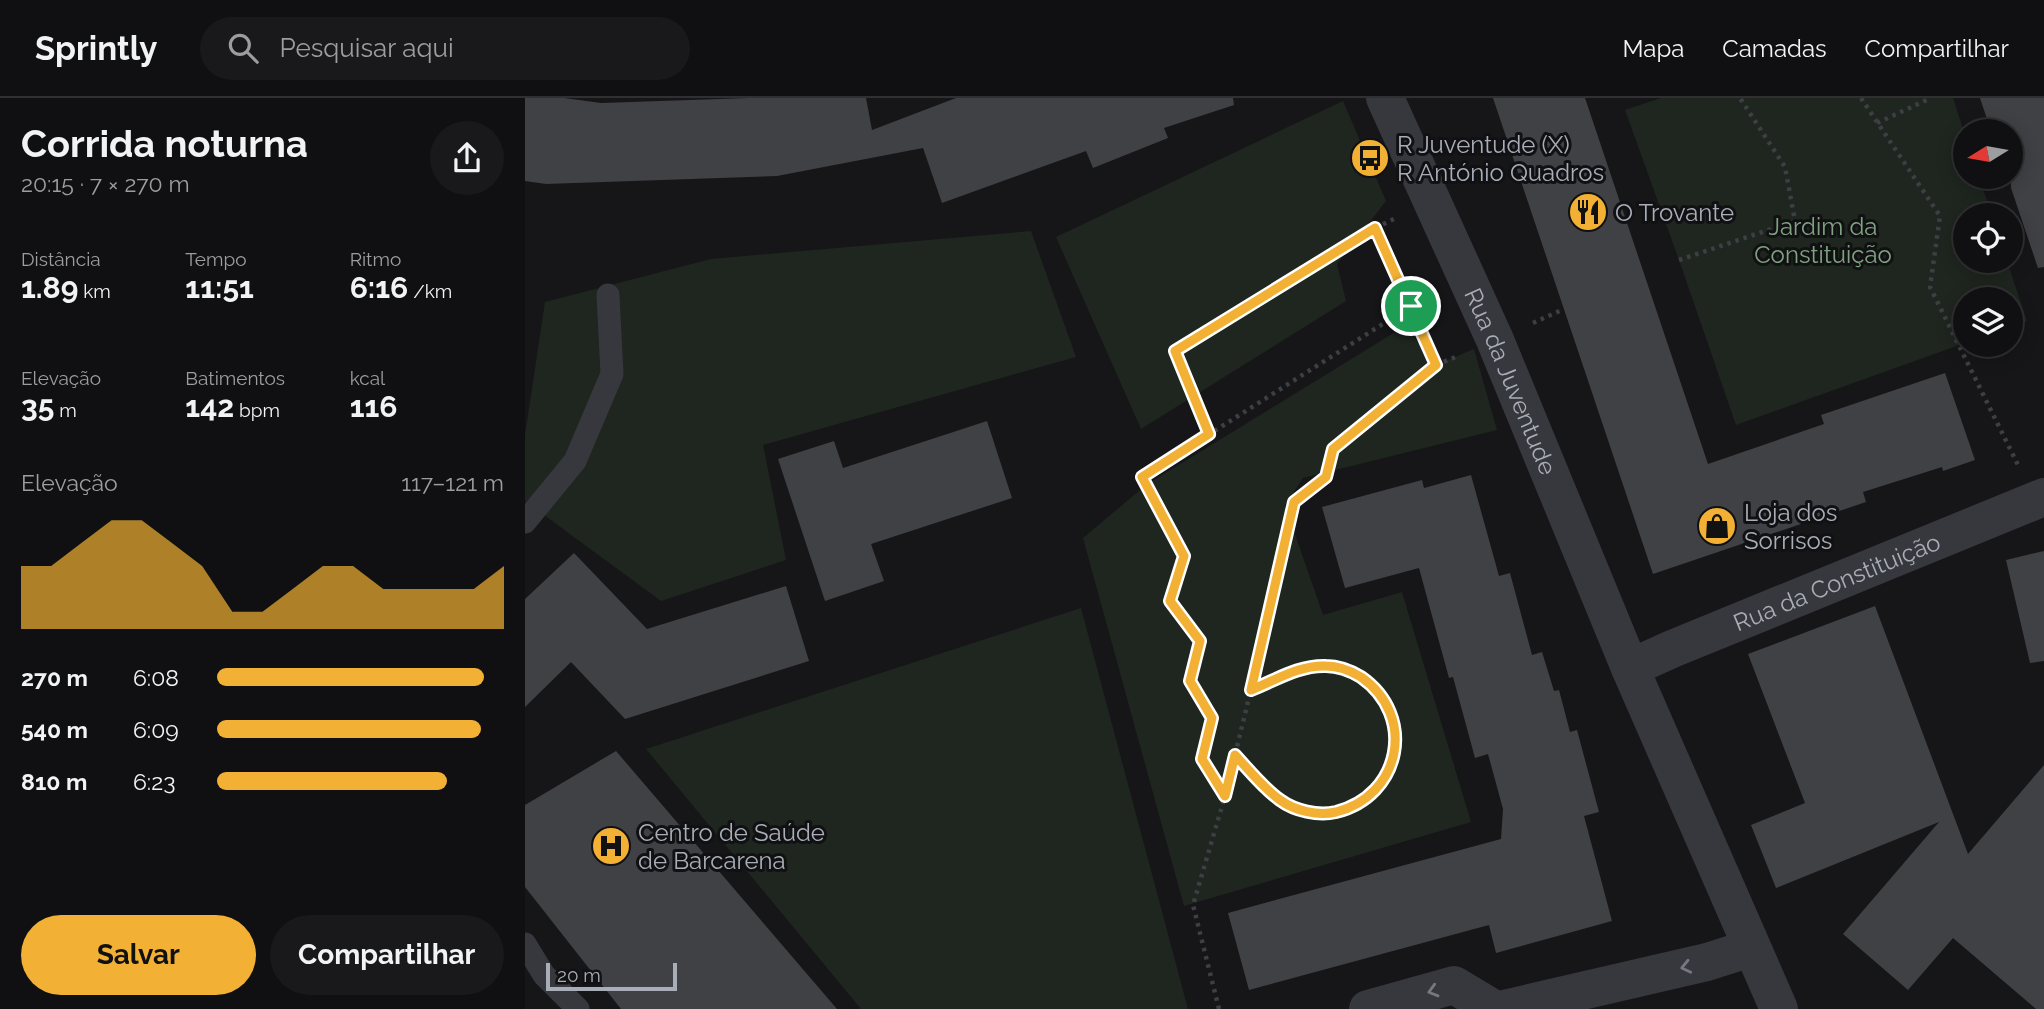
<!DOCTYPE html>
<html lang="pt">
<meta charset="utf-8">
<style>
:root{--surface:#101012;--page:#19191b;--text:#f1f3f6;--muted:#9c9d9f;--line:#303032;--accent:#f2b134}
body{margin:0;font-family:Raleway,sans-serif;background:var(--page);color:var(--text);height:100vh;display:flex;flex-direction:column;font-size:26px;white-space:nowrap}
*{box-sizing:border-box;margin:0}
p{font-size:23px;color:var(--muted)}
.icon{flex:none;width:38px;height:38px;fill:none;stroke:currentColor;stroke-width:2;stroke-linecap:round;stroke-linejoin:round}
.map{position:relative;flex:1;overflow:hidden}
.side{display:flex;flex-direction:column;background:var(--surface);width:525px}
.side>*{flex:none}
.needle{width:46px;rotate:259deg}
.controls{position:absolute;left:1428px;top:21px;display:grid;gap:14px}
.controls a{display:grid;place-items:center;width:70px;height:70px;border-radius:50%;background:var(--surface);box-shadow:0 4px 18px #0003,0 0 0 2px var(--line);font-size:35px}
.scale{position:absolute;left:21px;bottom:18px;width:131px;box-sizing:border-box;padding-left:7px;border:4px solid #a8adb8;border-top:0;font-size:19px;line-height:24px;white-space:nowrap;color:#a8adb8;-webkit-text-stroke:5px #111113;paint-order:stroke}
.pin{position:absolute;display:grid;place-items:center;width:60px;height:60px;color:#fff;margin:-30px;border:4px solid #fff;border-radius:50%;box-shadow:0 2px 7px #0007}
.round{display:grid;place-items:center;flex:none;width:74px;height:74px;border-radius:37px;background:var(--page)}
.overview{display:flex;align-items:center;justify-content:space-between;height:119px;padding:0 21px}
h1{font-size:38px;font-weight:700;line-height:52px}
.figures{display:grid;grid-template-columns:repeat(3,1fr);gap:10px;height:119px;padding:7px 21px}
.figures div{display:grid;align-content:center}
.figures b{font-size:30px;font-weight:700}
.figures small{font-size:19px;font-weight:400}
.figures p{font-size:19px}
.chart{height:196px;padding:14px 21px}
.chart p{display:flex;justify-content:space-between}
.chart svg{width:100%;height:126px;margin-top:7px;fill:var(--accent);opacity:.7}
.action{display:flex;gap:14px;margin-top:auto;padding:14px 21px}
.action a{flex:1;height:80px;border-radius:42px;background:var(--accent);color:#111;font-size:28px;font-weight:700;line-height:80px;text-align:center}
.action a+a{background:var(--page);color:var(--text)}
ul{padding:0 21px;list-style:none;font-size:23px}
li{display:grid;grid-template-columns:112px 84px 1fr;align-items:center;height:52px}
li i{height:18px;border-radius:9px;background:var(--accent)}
header{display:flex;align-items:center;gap:42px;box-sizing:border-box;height:98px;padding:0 35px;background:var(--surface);border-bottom:2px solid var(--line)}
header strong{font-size:33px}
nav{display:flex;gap:38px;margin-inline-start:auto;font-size:24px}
.search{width:490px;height:63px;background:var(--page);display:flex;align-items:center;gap:18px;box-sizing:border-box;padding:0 24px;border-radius:38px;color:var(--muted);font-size:26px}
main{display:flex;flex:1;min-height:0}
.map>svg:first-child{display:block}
</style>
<header>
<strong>Sprintly</strong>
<div class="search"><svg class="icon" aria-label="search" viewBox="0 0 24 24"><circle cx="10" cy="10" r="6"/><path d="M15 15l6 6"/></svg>Pesquisar aqui</div>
<nav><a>Mapa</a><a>Camadas</a><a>Compartilhar</a></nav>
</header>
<main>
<section class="side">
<div class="overview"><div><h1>Corrida noturna</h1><p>20:15 · 7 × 270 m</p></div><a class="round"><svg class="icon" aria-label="share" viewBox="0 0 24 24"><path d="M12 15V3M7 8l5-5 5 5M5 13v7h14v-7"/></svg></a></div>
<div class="figures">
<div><p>Distância</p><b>1.89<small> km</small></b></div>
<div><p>Tempo</p><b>11:51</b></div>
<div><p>Ritmo</p><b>6:16<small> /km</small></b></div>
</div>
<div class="figures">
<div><p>Elevação</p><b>35<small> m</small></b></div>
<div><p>Batimentos</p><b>142<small> bpm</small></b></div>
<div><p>kcal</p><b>116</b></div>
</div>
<div class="chart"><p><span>Elevação</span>117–121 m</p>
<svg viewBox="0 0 160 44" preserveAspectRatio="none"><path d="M0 44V22L10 22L20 14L30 6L40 6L50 14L60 22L70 38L80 38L90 30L100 22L110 22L120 30L130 30L140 30L150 30L160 22V44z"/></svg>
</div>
<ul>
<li><b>270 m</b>6:08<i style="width:93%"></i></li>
<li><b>540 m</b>6:09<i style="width:92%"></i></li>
<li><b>810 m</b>6:23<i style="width:80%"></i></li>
</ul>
<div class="action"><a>Salvar</a><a>Compartilhar</a></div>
</section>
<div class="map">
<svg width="1519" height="911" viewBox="0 0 1519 911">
<rect width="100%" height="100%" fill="#161618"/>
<g fill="#1e261f">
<path d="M1136 0H1428L1440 37V79H1454L1467 117H1440V163H1482L1502 223 1486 228V201H1440V245L1211 327 1154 162 1100 12Z"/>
<path d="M818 3 861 103 812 166 821 203 616 331 531 139Z"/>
<path d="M506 133 551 259 238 347 261 462 136 503 0 403V337L20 204 186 161Z"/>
<path d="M880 228 911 267 949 251 972 332 778 380 760 407 798 517 877 494 946 724 659 808 558 440 621 387Z"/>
<path d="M556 510 663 911H336L121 651Z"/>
</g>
<g fill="#404145">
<path d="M0 0H39L76 5 224 0H341L347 32 431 0H708L709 7 639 30 643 40 568 70 561 53 417 105 398 50 252 78 21 86 0 83Z"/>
<path d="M968 0H1060L1183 366 1299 326 1296 317 1420 275 1450 362 1418 373 1417 369 1338 394 1341 404 1128 476Z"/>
<path d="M1455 0H1519V169L1513 170 1486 90V33H1466Z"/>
<path d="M462 323 487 400 346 446 359 483 300 503 253 361 309 343 318 370Z"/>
<path d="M946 377 974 478 985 475 1007 557 1017 554 1029 593 1034 592 1045 634 1052 632 1074 714 1059 718 1087 823 971 855 964 827 724 892 703 815 976 741 978 711 963 656 950 660 928 579 924 580 894 470 820 490 797 409 897 382 899 390Z"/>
<path d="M1519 453V563L1505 565 1481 462Z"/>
<path d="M49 455 122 531 261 488 284 563 100 621 46 564 0 609V501Z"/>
<path d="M1350 508 1443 756 1519 667V911H1511L1428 840 1383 892 1318 836 1414 724 1251 790 1226 727 1280 705 1223 556Z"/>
<path d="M91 653 312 911H96L0 789V707Z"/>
</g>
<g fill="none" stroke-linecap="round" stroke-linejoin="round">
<g stroke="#3d3f44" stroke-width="4.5" stroke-dasharray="3.5 5" stroke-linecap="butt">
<path d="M1336 0 1415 118 1405 189 1493 367"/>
<path d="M1352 25 1406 0"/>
<path d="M1154 162 1270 123 1260 69 1215 0"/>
<path d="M1008 225 1039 211"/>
<path d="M911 267 933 258"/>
<path d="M684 336 650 253 850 130"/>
<path d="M711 658C725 672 739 692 756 703 773 714 794 718 813 713 876 698 890 617 837 580 827 573 815 568 802 568 775 566 750 582 726 592"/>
<path d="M699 698 677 661 687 620 665 583 675 543 645 503 659 458 617 379 886 208"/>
<path d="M694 911 668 807 700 698 721 612 769 404 801 379 808 351 911 267 850 130 869 121"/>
</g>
<g stroke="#37383d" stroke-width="23">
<path d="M0 424 50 363 87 276 83 197"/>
<path d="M0 846 19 877 53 911"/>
</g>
<g stroke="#37383d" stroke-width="38">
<path id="s1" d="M860 0 970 242 1105 570 1254 911"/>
<path id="s2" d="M1105 570 1147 551 1519 399"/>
<path d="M843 911 929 887 969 911"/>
<path d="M979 911 1182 864 1226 850"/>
</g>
</g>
<defs><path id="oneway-chevron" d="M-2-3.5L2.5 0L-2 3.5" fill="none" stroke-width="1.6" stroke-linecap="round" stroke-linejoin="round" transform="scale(1.75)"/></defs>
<g stroke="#757881">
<use href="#oneway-chevron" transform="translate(1161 869) rotate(167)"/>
<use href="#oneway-chevron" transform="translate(908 893) rotate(164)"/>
</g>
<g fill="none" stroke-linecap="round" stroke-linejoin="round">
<defs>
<path id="route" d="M850 130 911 267 808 351 801 379 769 404 726 592C751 582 774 567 801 568 814 568 826 573 836 579 892 618 876 698 811 714 793 718 770 713 755 702 738 690 724 672 710 657L700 698 677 661 687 620 665 583 675 543 645 503 659 458 617 379 684 336 650 253Z"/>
</defs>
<use href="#route" stroke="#fff" stroke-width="14"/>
<use href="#route" stroke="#f2b134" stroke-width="9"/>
</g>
<defs>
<symbol id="bus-disc" viewBox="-11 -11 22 22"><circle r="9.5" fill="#f2b134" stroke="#111113"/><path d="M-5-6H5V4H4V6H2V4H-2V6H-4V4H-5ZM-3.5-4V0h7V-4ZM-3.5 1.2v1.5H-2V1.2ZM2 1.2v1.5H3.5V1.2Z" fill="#111"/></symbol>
<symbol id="restaurant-disc" viewBox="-11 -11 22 22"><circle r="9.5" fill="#f2b134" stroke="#111113"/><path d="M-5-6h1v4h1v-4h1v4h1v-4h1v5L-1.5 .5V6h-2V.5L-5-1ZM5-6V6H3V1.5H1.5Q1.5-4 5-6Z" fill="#111"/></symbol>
<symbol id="shop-disc" viewBox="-11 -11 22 22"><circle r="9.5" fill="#f2b134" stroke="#111113"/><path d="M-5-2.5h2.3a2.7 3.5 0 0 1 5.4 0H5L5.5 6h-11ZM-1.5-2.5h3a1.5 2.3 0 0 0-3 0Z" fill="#111"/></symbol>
<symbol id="hospital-disc" viewBox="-11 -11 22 22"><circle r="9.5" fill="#f2b134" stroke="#111113"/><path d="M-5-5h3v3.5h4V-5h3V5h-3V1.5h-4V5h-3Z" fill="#111"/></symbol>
</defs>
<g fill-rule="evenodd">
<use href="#bus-disc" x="823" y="38" width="44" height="44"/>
<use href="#restaurant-disc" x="1041" y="92" width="44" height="44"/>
<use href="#shop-disc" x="1170" y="406" width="44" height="44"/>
<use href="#hospital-disc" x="64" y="726" width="44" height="44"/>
</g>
<g text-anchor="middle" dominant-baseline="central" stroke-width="6" stroke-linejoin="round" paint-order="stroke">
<g font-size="24" fill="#a8adb8" stroke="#111113" text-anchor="start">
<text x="872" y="46">R Juventude (X)<tspan x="872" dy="28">R António Quadros</tspan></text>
<text x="1090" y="114">O Trovante</text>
<text x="1219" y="414">Loja dos<tspan x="1219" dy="28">Sorrisos</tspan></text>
<text x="113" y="734">Centro de Saúde<tspan x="113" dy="28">de Barcarena</tspan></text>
</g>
<g font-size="24" fill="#7fa381" stroke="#111113">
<text x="1298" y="128">Jardim da<tspan x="1298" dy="28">Constituição</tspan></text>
</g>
<g font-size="24" fill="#a8adb8" stroke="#111113">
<text stroke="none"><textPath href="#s1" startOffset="310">Rua da Juventude</textPath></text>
<text stroke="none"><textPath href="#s2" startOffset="224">Rua da Constituição</textPath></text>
</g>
</g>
</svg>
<div class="controls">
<a><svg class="needle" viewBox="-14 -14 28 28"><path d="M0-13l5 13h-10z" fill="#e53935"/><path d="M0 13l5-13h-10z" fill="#9c9d9f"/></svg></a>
<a><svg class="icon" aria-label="locate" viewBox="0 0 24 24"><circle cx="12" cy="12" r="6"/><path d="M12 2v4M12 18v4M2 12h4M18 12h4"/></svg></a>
<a><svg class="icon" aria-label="layers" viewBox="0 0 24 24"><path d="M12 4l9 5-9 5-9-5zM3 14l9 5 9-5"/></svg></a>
</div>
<div class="scale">20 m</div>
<div class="pin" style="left:886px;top:208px;background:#1e9e55"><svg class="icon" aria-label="arrive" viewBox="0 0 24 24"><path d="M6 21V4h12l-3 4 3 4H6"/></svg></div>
</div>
</main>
